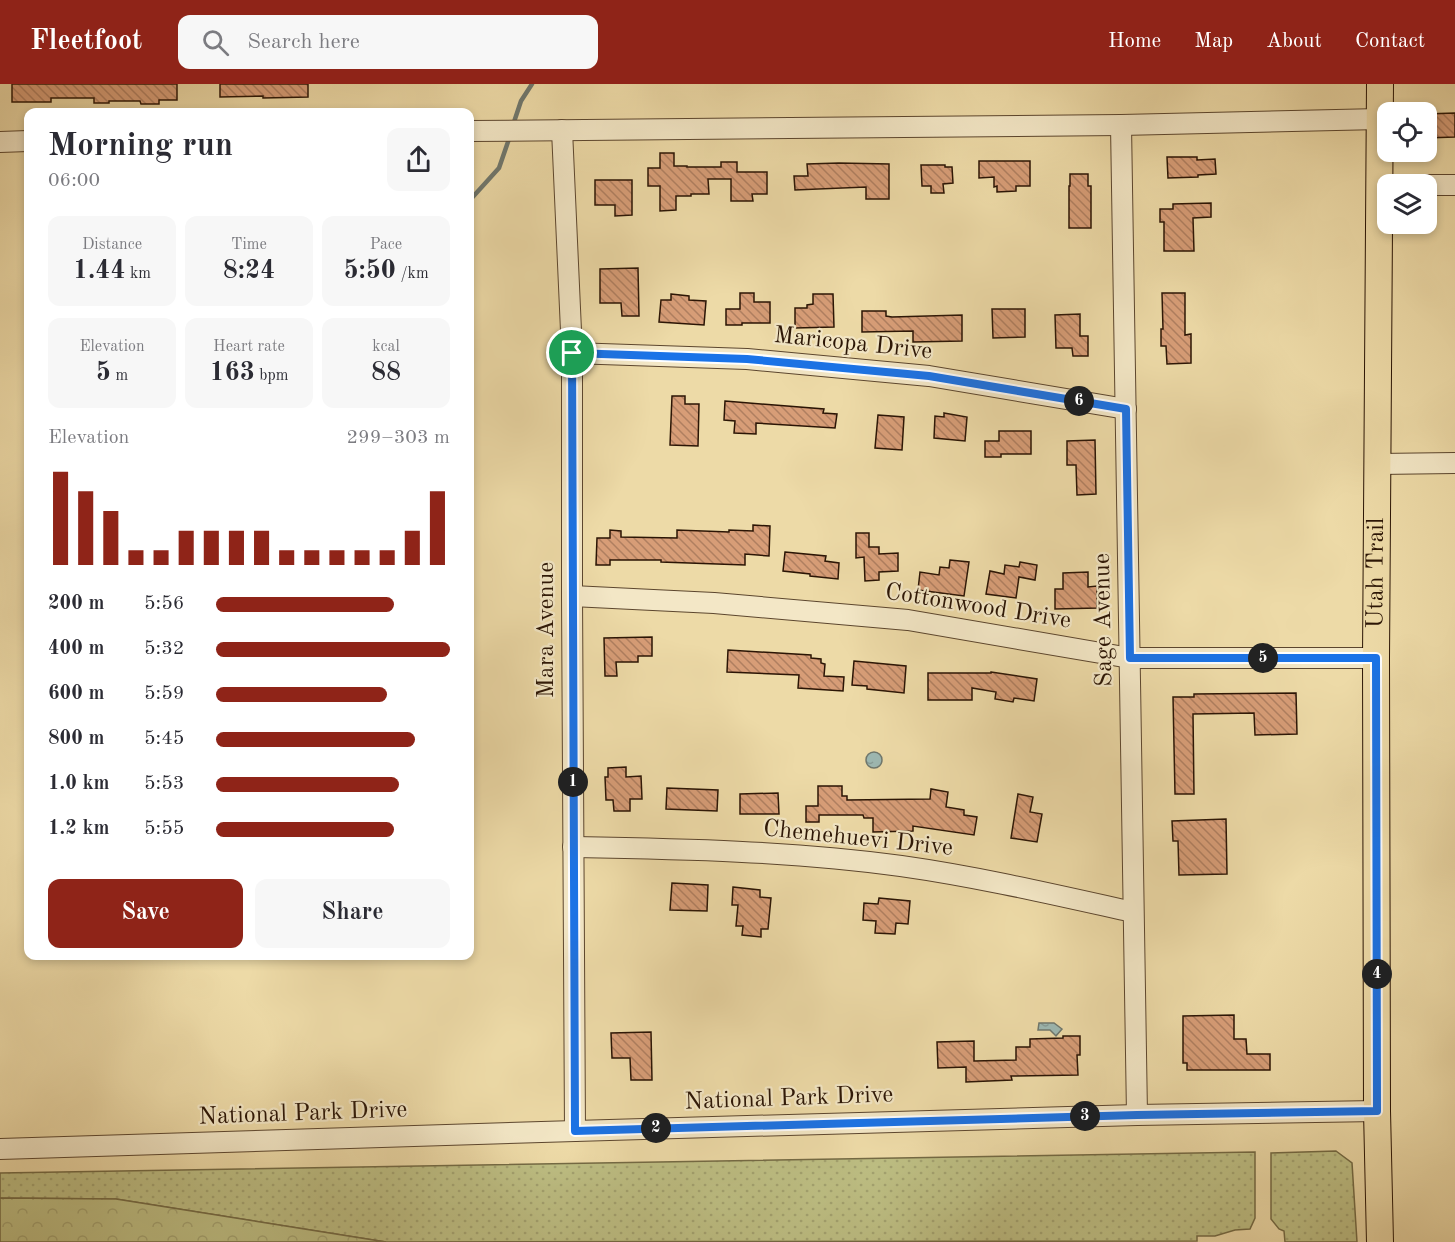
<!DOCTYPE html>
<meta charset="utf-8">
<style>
:root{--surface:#fff;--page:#f7f7f7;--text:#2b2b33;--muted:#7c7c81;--accent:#8f2418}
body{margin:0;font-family:"Old Standard TT",serif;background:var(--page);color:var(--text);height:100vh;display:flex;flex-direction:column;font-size:22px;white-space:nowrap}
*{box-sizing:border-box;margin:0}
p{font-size:20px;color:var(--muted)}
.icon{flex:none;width:33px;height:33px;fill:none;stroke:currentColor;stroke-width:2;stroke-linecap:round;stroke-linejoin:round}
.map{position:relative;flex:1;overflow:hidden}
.sheet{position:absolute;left:24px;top:24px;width:450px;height:852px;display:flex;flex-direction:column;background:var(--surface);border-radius:12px;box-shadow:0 3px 9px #0003}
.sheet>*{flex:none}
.tools{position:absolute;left:1377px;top:18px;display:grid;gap:12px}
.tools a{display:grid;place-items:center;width:60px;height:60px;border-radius:12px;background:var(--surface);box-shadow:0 3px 9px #0003;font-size:30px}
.pin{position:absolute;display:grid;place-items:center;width:51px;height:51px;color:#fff;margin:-26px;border:3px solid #fff;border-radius:50%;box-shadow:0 2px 6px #0007}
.km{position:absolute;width:30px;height:30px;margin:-15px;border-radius:50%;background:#222;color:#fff;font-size:16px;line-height:30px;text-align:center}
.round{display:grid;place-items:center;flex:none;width:63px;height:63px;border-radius:12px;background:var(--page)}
.summary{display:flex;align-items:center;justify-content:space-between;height:102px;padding:0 24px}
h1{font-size:33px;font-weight:700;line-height:45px}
.figures{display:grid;grid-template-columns:repeat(3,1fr);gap:9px;height:102px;padding:6px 24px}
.figures div{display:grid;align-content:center;border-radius:12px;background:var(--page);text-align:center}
.figures b{font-size:26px;font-weight:700}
.figures small{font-size:16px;font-weight:400}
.figures p{font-size:16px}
.chart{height:168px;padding:12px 24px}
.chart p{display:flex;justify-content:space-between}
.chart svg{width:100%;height:108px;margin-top:6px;stroke:var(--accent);stroke-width:6}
.button{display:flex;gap:12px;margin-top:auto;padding:12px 24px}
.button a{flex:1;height:69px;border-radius:12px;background:var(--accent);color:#fff;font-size:24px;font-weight:700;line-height:69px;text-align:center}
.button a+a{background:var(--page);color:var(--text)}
ul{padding:0 24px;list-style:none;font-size:20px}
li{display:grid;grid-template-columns:96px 72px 1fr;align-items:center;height:45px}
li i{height:15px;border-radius:8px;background:var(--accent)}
header{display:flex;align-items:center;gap:36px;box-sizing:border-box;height:84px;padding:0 30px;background:var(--accent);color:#fff}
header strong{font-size:28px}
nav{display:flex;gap:33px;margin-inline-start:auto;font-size:21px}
.search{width:420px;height:54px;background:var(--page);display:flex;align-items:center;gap:15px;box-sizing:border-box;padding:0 21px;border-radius:12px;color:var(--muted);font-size:22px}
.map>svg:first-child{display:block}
</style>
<header>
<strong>Fleetfoot</strong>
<div class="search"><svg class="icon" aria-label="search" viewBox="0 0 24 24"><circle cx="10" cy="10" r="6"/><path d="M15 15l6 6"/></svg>Search here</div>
<nav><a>Home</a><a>Map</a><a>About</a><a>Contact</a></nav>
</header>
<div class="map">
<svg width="1455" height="1158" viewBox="0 0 1455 1158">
<defs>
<pattern id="grass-dots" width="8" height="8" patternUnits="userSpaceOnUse" patternTransform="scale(1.5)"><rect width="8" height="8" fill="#bdbe83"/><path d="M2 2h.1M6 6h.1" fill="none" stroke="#a3a270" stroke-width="1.8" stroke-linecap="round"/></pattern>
<pattern id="forest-crowns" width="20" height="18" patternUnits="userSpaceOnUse" patternTransform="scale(1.5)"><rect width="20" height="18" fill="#bdbe83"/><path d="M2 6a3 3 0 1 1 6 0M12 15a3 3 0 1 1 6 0" fill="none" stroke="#a3a270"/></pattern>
<pattern id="water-ripples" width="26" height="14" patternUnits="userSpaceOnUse" patternTransform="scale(1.5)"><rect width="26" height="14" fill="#9db8b2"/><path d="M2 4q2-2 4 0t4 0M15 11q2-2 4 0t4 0" fill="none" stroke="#879d98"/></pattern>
<pattern id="building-back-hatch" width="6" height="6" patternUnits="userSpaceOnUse" patternTransform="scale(1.5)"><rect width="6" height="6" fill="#d79d77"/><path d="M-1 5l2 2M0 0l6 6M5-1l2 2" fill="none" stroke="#af7f60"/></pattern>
</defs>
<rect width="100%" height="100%" fill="#eddaa7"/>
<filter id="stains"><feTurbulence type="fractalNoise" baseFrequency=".00333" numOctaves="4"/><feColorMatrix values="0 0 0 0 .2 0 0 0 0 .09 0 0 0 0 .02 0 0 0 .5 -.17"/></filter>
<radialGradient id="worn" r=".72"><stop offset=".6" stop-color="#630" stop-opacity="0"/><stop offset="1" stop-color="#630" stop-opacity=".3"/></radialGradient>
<g fill="url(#grass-dots)" stroke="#746a44" stroke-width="1.5">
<path d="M1336 1067 1352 1079 1357 1158H1285L1284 1147 1279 1145 1271 1135V1069Z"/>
<path d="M1255 1068V1134L1250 1145 1235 1146 1215 1152H1197V1157L386 1158 116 1115 0 1114V1089Z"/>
</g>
<path fill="url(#forest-crowns)" stroke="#746a44" stroke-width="1.5" d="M0 1114 116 1115 386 1158H0Z"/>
<g fill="url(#water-ripples)" stroke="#6f776d" stroke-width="1.5">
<circle cx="874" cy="676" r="8"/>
<path d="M1039 939H1054L1062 945 1056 952 1050 946H1038Z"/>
</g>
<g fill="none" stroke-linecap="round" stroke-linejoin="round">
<g stroke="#6f776d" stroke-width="4.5">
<path d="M513 41 521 17 532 0"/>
<path d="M470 116 499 84 510 52"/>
</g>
</g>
<g fill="url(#building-back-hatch)" stroke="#2b1505" stroke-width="1.5">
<path d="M12 0H177V16H159V20H141L140 17H109V19H94V14H51V18H12Z"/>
<path d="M220 0H308V13L263 14V12L220 13Z"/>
<path d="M1455 29V53L1426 54V30Z"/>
<path d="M660 69H674V82H687V83H721V78H737V88H767V110H752L753 117H731V95H708L709 110H691V112H676V126L660 127V102H648V84H660Z"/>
<path d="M1167 73H1197V76L1215 75 1216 90 1198 91V93L1168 94Z"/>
<path d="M979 77H1030V102H1016V107L997 108V102L994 103V93L979 94Z"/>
<path d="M839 79 889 80V115H866V103L795 106 794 92H808L807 80Z"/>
<path d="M921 81H945V83H952L953 99 943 100 944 109H931V102H922Z"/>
<path d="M1070 90H1088V102H1091V144H1069V102H1070Z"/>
<path d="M595 96H632V131L615 132V121H595Z"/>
<path d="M1211 119V133L1193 134 1194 167H1164V138H1160V125H1173V120Z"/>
<path d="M638 184 639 232H622L621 219H600V185Z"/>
<path d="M740 209H754V218H770V239H742V241H726V225H740Z"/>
<path d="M1162 209H1185V251L1191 250V279L1167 280 1166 262H1161V245H1163Z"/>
<path d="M671 210 689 212V216L706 217 704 241 659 238 661 216H671Z"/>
<path d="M813 210H833L834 243 795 244V224H807V221L813 220Z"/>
<path d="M992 225H1025V253L993 254Z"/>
<path d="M862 227H886V232L892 233 962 231V257L913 258V247L862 248Z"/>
<path d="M1080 230V252H1088V272H1073L1072 264H1056L1055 231Z"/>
<path d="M672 312H685V320H699L698 362 670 361Z"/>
<path d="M725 317 824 325 823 329 837 330 835 344 756 339V350L734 349 735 337 724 336Z"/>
<path d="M944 329 967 333 965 357 934 354 935 332 944 333Z"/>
<path d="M878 331 904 333 902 366 875 364Z"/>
<path d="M999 347H1031V370H1001V373H985V357H999Z"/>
<path d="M1095 356 1096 410 1077 411 1076 381H1067V357Z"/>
<path d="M753 441 770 442 769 472 745 470V481L661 478V476H610V481H596L597 454H610V446L621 447V453L677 454V446L729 448V446L753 447Z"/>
<path d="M856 449H869V463H879V470L898 469V487L879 488V496L865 497 864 473 856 474Z"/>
<path d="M785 468 826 472 825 477 839 479 838 495 810 492V490L783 487Z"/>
<path d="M950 476 969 478 964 512 918 506 920 488 939 491 940 483 949 484Z"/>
<path d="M1020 478 1037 481 1035 496 1019 493 1016 514 986 510 990 487 1004 490 1005 481 1019 483Z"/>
<path d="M1088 488V503L1097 502V524L1055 525V505H1063V489Z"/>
<path d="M652 553V572H638V578H616L617 592H605L604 554Z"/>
<path d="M728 566 811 571V574L821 575V579L825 580 824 592 844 593 843 607 798 604 799 591 727 588Z"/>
<path d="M854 577 906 582 904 609 867 605V602L852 601Z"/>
<path d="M991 588 1037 595 1034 617 1014 614 1013 618 995 615 996 608 972 604V616H928V589H991Z"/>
<path d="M1296 609 1297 650 1255 651 1254 629 1193 630 1194 710H1175L1173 613H1194V610Z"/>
<path d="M626 683V693L641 692 642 715H630V727H614L613 716H606L605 693H608V684Z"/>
<path d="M818 702H842V712H847V716L930 715 931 705 948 708 946 723 964 726V731L977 733 974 751 913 742V747L873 748V734H864L863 731H819V738H806V722H818Z"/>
<path d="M667 704 718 706 717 727 666 725Z"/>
<path d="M778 709 779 730H740V710Z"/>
<path d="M1018 710 1033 713 1030 728 1042 730 1037 758 1011 754Z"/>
<path d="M1226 735 1227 790 1179 791 1178 757H1173L1172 737Z"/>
<path d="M672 799 708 801 707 827 670 826Z"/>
<path d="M733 803 760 806V813L771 814 768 845H761V853L742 851 743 842H736L738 821H732Z"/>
<path d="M879 814 910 817 908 840 896 839 895 850 875 849 876 837 863 836 864 819 878 820Z"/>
<path d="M1234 931V955H1246L1247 970H1270V986H1187V979H1183V932Z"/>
<path d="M651 948 652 996H631L630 974H612L611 949Z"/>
<path d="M1063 952H1080V971H1077L1078 991 1011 992 1012 996 966 998V983L938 984 937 958 974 957V977L1016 976V963H1030V955L1063 954Z"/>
</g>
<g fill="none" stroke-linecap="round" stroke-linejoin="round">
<defs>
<g id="minor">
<path d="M1121 41 1137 1031"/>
<path d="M562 46 572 269V512L575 1047"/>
<path d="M470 47 1121 41 1380 35"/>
<path d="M0 58 28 57"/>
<path d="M1426 101H1455"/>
<path d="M572 269 747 275 929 292 1126 325"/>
<path d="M1378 380 1455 379"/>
<path d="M572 512 714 519 908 536 1130 574H1376"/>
<path d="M573 763C682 765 793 767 901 782 979 793 1056 811 1133 828"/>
<path d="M0 1065 575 1047 1137 1031 1377 1027"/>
</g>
<g id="major">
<path id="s1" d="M1380 1158 1377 1027 1376 574 1380 0"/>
</g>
</defs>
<use href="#minor" stroke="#5c462e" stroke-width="22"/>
<use href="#major" stroke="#2b1505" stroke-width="28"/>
<use href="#minor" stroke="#f3e7c6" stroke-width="20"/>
<use href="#major" stroke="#eddaa7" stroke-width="26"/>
</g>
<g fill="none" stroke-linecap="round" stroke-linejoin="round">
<defs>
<path id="route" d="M572 269 747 275 929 292 1126 325 1130 574H1376L1377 1027 1137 1031 575 1047Z"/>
</defs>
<use href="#route" stroke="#fff" stroke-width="12"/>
<use href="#route" stroke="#1a73e8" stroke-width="8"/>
</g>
<g text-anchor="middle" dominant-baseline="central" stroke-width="4.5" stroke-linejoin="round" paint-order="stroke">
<g font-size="24" fill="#2b1505" stroke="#f3e7c6">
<text transform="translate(853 260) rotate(6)">Maricopa Drive</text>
<text stroke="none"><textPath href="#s1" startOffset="669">Utah Trail</textPath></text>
<text transform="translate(978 523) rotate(9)">Cottonwood Drive</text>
<text transform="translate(1104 536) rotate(-91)">Sage Avenue</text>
<text transform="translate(547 546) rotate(-90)">Mara Avenue</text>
<text transform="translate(858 755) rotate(6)">Chemehuevi Drive</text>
<text transform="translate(789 1015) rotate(-2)">National Park Drive</text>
<text transform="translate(303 1030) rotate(-2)">National Park Drive</text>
</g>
</g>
<rect width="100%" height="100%" filter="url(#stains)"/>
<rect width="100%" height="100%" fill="url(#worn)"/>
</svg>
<div class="tools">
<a><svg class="icon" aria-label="locate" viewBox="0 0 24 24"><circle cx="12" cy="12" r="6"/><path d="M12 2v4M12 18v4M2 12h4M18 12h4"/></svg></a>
<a><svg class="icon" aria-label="layers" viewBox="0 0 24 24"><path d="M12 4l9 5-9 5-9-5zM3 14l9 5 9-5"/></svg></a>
</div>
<div class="pin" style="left:572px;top:269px;background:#1e9e55"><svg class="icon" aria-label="arrive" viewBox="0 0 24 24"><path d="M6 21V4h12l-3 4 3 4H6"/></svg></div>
<b class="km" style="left:573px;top:698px">1</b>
<b class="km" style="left:656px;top:1044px">2</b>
<b class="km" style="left:1085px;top:1032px">3</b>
<b class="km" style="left:1377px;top:890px">4</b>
<b class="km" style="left:1263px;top:574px">5</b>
<b class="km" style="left:1079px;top:317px">6</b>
<section class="sheet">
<div class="summary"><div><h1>Morning run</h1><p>06:00</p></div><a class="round"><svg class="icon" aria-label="share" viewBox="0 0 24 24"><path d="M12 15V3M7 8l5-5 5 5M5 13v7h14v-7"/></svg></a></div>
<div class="figures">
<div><p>Distance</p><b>1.44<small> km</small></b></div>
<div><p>Time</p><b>8:24</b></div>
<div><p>Pace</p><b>5:50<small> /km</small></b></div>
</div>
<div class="figures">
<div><p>Elevation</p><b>5<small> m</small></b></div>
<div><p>Heart rate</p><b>163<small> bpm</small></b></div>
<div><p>kcal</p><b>88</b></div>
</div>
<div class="chart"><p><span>Elevation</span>299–303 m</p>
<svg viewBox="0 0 160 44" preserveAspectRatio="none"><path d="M5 44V6M15 44V14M25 44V22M35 44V38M45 44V38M55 44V30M65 44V30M75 44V30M85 44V30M95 44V38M105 44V38M115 44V38M125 44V38M135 44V38M145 44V30M155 44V14"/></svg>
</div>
<ul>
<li><b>200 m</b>5:56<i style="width:76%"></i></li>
<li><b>400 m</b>5:32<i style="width:100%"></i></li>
<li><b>600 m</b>5:59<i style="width:73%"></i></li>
<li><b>800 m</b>5:45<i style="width:85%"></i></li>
<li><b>1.0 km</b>5:53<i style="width:78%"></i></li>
<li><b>1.2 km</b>5:55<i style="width:76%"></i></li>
</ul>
<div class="button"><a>Save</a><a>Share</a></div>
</section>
</div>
